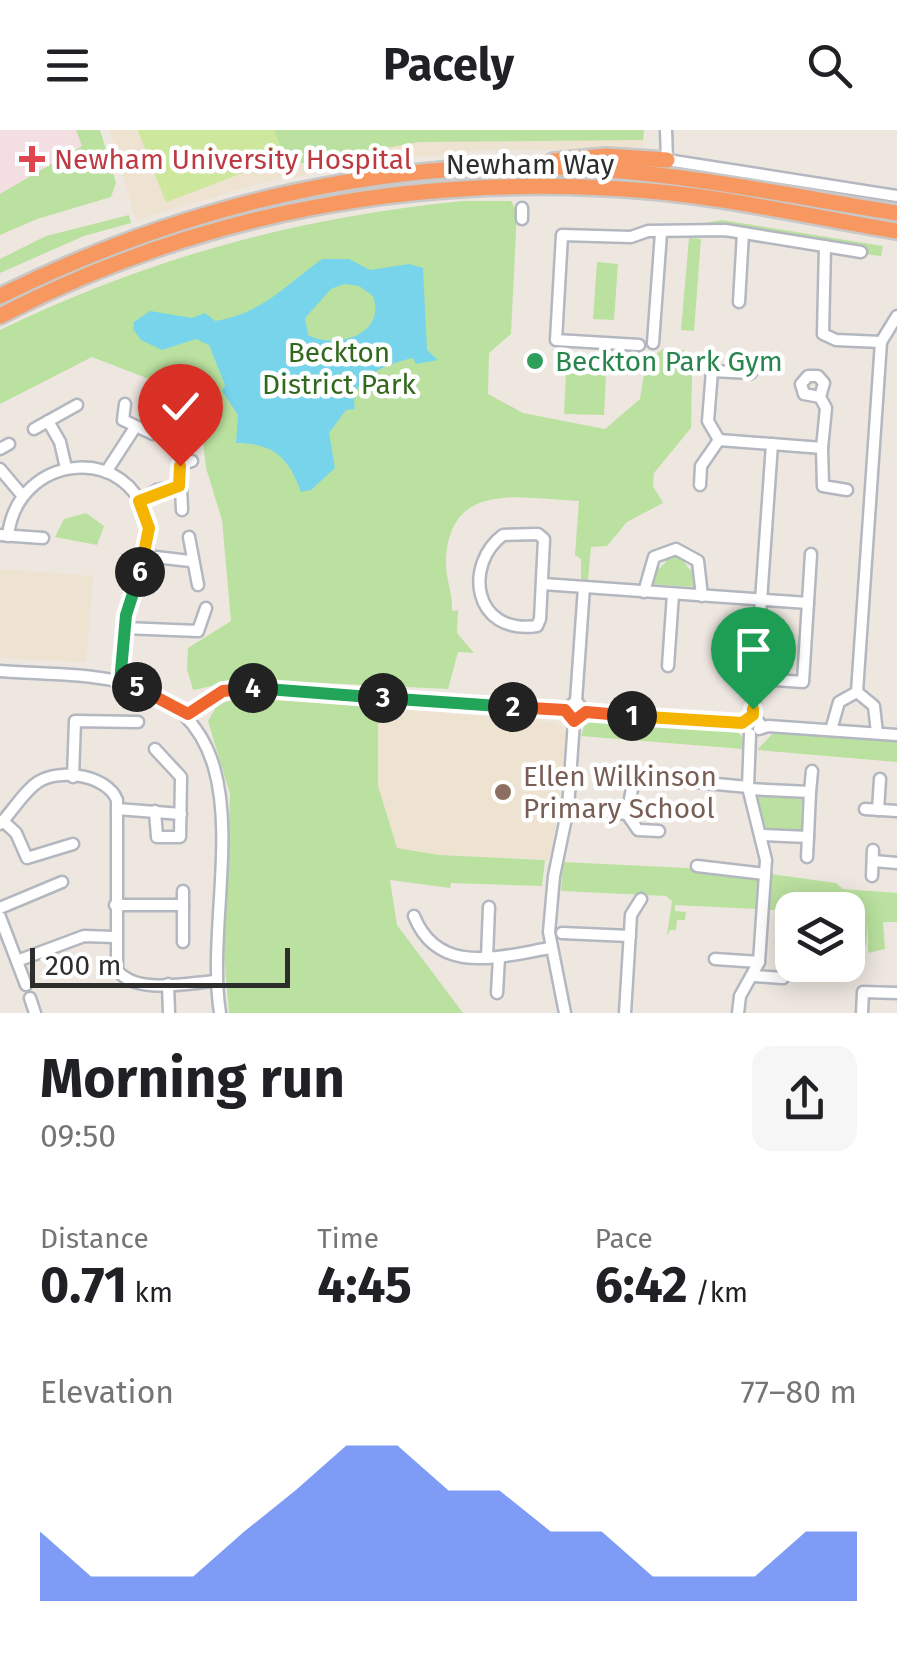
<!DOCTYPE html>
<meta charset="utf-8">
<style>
:root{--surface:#fff;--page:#f6f6f6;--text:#202124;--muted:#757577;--accent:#4873f3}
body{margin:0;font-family:"Fira Sans",sans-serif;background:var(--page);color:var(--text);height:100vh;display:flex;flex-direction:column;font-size:38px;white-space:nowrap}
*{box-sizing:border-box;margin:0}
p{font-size:32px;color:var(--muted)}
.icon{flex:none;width:55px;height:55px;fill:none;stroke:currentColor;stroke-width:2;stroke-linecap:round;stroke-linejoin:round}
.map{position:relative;height:883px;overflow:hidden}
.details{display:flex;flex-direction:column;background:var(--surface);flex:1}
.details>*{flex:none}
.buttons{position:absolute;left:775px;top:762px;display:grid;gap:20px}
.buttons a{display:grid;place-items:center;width:90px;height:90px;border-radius:20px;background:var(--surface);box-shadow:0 5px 25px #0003;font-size:50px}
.scale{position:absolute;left:30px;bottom:25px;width:260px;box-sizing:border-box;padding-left:10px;border:5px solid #2d2d2d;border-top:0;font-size:28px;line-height:35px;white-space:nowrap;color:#2d2d2d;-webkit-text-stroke:8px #fff;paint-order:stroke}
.pin{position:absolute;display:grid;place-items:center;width:85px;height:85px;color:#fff;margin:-102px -42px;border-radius:50% 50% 50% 0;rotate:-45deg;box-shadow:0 0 10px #0007}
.pin .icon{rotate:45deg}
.km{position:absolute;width:50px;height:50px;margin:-25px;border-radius:50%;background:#222;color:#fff;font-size:28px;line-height:50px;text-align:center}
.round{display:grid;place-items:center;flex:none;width:105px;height:105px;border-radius:20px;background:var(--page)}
.headline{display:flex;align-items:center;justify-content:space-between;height:170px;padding:0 40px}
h1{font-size:55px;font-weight:700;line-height:75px}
.metrics{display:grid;grid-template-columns:repeat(3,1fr);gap:15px;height:170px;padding:10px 40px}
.metrics div{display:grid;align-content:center}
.metrics b{font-size:50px;font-weight:700}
.metrics small{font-size:28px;font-weight:400}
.metrics p{font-size:28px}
.chart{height:280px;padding:20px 40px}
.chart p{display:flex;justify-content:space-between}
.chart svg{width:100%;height:180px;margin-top:10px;fill:var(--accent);opacity:.7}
header{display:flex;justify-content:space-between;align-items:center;height:130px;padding:0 40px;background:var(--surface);font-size:45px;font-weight:700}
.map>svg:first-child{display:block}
</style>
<header><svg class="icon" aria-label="menu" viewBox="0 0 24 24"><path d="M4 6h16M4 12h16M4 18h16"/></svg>Pacely<svg class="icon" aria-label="search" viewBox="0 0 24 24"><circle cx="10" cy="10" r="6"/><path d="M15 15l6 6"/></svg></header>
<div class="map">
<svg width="897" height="883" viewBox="0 0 897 883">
<rect width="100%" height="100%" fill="#eee7e0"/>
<g fill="#eee2d1">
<path d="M109 0H644L642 20H484L371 32 255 55 136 90Z"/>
<path d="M0 439 93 446 86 532 0 528Z"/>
<path d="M378 577 447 579 452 584 554 592 563 597 566 604 559 678 549 729 439 725 396 718 378 656Z"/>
</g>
<path fill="#f3dee1" d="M0 0H76L82 16 0 64Z"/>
<g fill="#bae19f">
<path d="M76 0H100L116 53 111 67 37 89 0 105V64L82 16Z"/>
<path d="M138 0H644L643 10 419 12 286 36 283 27 166 72Z"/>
<path d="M469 26 490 27 329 46 134 98 292 52Z"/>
<path d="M463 71H511L517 81 511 204 489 223 488 264 523 283 605 299 640 269 646 231 663 219 684 220V243L692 244 691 298 654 343 653 356 663 373 627 392 607 416 591 417 588 450 581 449V429L575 425 579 371C521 369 451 349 446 429 445 448 453 462 452 481L458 480 457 503 474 523 458 522 448 559 244 549 193 560 187 539 188 518 231 491 222 390 206 338 201 294 167 256 92 227 0 274V200C148 128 299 87 463 71Z"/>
<path d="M129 85 131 93 84 106 0 143V129L46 106Z"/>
<path d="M722 90 883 116 881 126 865 124V118L724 95 680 97Z"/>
<path d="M689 108 701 109 694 201 681 200Z"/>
<path d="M597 132 618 134 614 190 593 189Z"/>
<path d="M566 243 606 245 604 285 564 284Z"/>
<path d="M86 383 104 396 97 415 55 407 64 389Z"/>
<path d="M675 423 687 427 684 432 690 440 696 437 698 457 649 454 653 435 660 438 666 432 664 426Z"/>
<path d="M240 568 378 577V656L397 718 439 725 545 730 542 756 451 753 450 758 390 750 397 795 463 883H229L224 826 230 664 208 591 218 574Z"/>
<path d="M595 589 734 598 743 608V619L581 606 584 596Z"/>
<path d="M774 602 897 610V632L757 620Z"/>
<path d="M756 664 802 666 801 701H767Z"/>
<path d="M563 732 707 739 708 742 759 748 757 779 675 775V781L686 782 685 790H677L676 800H670L667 806 672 771 666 766 561 761Z"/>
<path d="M771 744 836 753 843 759 897 763V792H883L885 819 868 823V791L866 815 848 826V817L863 800 856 791 848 798V780H769Z"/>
</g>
<path fill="#cde89c" d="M138 0H274L284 27 166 72Z"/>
<path fill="#78d4ea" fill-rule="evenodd" d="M322 129H349L370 140 409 134 423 138 427 220 438 230 416 234 413 228C386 234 348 248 355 279L346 280 329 303 335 338 311 360 301 362C289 328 274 313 236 313L238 285 222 261 225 255 209 215 196 209 162 220 141 210 133 199 134 192 150 181 192 188 205 183 215 191C263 183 286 155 322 129ZM344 154 359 156 373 166C387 204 336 220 308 205L305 188 331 159Z"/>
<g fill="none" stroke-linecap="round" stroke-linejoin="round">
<defs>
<g id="minor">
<path d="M666 0 667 30 897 66"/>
<path d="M522 89V78"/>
<path d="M825 116 823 204 836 210 881 212"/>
<path d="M739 172 743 103"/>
<path d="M653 213 661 103"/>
<path d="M639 215 556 210 562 105 631 107 648 101 725 100 861 122"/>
<path d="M751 243 712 241 708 291 719 310 822 318 826 278 820 267 824 253 818 246H808L801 254 804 264 820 267"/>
<path d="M125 274 123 290 153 304"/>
<path d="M48 291 60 312 66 338"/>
<path d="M34 299 77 275"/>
<path d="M822 318 823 356 847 360"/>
<path d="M0 319 9 314"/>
<path d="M0 339 22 365"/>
<path d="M106 342 134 299"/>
<path d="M700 355 701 336 719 310"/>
<path d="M139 371 157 360 179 356"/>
<path d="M182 380 180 335 192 331"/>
<path d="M538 404 544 409 540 489 537 496C472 505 464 434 503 405Z"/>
<path d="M0 405 43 408"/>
<path d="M8 406C17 322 133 312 148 395 154 426 132 453 126 483 122 505 122 529 120 552"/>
<path d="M189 407 198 455"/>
<path d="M147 426 190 431"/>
<path d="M543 454 808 473"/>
<path d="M644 462 654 427 676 419 698 431 702 466"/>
<path d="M124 498 198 501 206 478"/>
<path d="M668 536 673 464"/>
<path d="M0 541C40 544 83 543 121 552 276 591 202 768 220 883"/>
<path d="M775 550 803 552 811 424"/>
<path d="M857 562 881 212 897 186"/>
<path d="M857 562 874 576 877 603"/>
<path d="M576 571 584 457"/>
<path d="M188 584 214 565 243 558 565 580 576 571 585 582"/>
<path d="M753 585 772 314"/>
<path d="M583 587 585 582 742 593 753 585 761 595"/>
<path d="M759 599 768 596 897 605"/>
<path d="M831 600 839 572 857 562"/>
<path d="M73 647 75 591 138 592"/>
<path d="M685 651 748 657"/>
<path d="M749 659 810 662 808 707 762 705"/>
<path d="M810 662 812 641"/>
<path d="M568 678 627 684 634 649"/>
<path d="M117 679 181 684"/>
<path d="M865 679 897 681"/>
<path d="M878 680 880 649"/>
<path d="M155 681 157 707H180L181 647 155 619"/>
<path d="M627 684 638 700 659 701"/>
<path d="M3 691 16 703 27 728 73 714"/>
<path d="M0 694C13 681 23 662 38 652 60 638 107 645 117 670V840C136 865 187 853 215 851"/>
<path d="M807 727 808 707"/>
<path d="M874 731 897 733"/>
<path d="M697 736 765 744"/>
<path d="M872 746 873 720"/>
<path d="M183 761V812"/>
<path d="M115 775H183"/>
<path d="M0 778 62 752"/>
<path d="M414 786C438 846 498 827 550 818"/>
<path d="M0 787 26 855"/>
<path d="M562 803 630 806"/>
<path d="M487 827 489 777"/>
<path d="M715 829 759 832"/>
<path d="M17 831 84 806 114 807"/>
<path d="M755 846 783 848"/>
<path d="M168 854 169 883"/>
<path d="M497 863 499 827"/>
<path d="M30 868 35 883"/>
<path d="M565 883 549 802 554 746 568 678 574 591"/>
<path d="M625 883 631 785 641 769"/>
<path d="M738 883 740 866 759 832 766 730 748 657 750 604"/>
<path d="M862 883 863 862 897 863"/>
</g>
<g id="highway">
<path d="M553 31 606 26 667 30"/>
<path d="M0 166C184 75 390 25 596 39 697 46 797 67 897 83"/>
<path d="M0 186C202 81 423 42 649 61 732 68 815 88 897 101"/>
</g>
</defs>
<use href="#minor" stroke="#b3b7bf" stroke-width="15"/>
<use href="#highway" stroke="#c8c8c8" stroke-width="20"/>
<use href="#minor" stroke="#fff" stroke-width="10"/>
<use href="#highway" stroke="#f89861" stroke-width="15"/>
</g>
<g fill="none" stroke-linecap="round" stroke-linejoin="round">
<defs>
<path id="split-1" d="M632 586 742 593 753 585V579"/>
<path id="split-2" d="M513 577 565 580 574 591 586 582 632 586"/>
<path id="split-3" d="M383 568 513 577"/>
<path id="split-4" d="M253 558 383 568"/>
<path id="split-5" d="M137 557 188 584 223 561 253 558"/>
<path id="split-6" d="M137 557 120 552 126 485 140 442"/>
<path id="split-7" d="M140 442 149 398 139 371 179 356 180 336"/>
</defs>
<use href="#split-1" stroke="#fff" stroke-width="20"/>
<use href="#split-2" stroke="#fff" stroke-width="20"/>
<use href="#split-3" stroke="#fff" stroke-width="20"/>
<use href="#split-4" stroke="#fff" stroke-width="20"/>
<use href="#split-5" stroke="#fff" stroke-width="20"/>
<use href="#split-6" stroke="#fff" stroke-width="20"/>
<use href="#split-7" stroke="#fff" stroke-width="20"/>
<use href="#split-1" stroke="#f5b400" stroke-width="12"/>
<use href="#split-2" stroke="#f0652b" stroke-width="12"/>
<use href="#split-3" stroke="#22a559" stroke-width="12"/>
<use href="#split-4" stroke="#22a559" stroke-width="12"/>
<use href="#split-5" stroke="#f0652b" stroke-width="12"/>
<use href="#split-6" stroke="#22a559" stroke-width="12"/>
<use href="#split-7" stroke="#f5b400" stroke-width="12"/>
</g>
<path fill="#e0444e" stroke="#fff" stroke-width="4" d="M27 14h10v10h10v10h-10v10h-10v-10h-10v-10h10z"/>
<circle fill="#2e9e5b" stroke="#fff" stroke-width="4" cx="535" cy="231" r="10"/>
<circle fill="#8d6e63" stroke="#fff" stroke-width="4" cx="503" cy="662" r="10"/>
<g text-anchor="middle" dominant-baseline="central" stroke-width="9" stroke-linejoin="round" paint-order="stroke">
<g font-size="28" fill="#be3a42" stroke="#fff" text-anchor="start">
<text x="54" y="29">Newham University Hospital</text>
</g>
<g font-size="28" fill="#2d2d2d" stroke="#fff">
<text x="530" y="34">Newham Way</text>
</g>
<g font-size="28" fill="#32691e" stroke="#fff">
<text x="339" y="222">Beckton<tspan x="339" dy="32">District Park</tspan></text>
</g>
<g font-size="28" fill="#27864d" stroke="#fff" text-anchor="start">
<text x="555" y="231">Beckton Park Gym</text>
</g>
<g font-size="28" fill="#785e54" stroke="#fff" text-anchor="start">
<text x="523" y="646">Ellen Wilkinson<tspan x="523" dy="32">Primary School</tspan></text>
</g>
</g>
</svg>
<div class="buttons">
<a><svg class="icon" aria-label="layers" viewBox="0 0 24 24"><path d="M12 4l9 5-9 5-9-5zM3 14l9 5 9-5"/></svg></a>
</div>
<div class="scale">200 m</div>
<div class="pin" style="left:753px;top:579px;background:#1e9e55"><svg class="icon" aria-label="arrive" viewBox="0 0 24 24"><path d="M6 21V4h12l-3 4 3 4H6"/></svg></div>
<div class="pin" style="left:180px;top:336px;background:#d93025"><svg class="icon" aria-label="check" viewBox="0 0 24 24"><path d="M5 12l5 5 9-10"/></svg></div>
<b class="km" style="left:632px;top:586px">1</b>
<b class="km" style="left:513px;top:577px">2</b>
<b class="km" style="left:383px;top:568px">3</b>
<b class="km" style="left:253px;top:558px">4</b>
<b class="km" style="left:137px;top:557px">5</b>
<b class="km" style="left:140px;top:442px">6</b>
</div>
<section class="details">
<div class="headline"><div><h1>Morning run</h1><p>09:50</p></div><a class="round"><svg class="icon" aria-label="share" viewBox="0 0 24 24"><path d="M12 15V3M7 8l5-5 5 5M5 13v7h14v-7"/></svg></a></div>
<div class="metrics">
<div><p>Distance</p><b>0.71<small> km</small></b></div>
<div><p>Time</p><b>4:45</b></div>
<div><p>Pace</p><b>6:42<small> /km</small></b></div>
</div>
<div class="chart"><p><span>Elevation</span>77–80 m</p>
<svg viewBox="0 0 160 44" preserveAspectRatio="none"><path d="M0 44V27L10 38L20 38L30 38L40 27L50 17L60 6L70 6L80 17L90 17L100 27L110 27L120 38L130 38L140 38L150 27L160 27V44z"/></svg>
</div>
</section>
